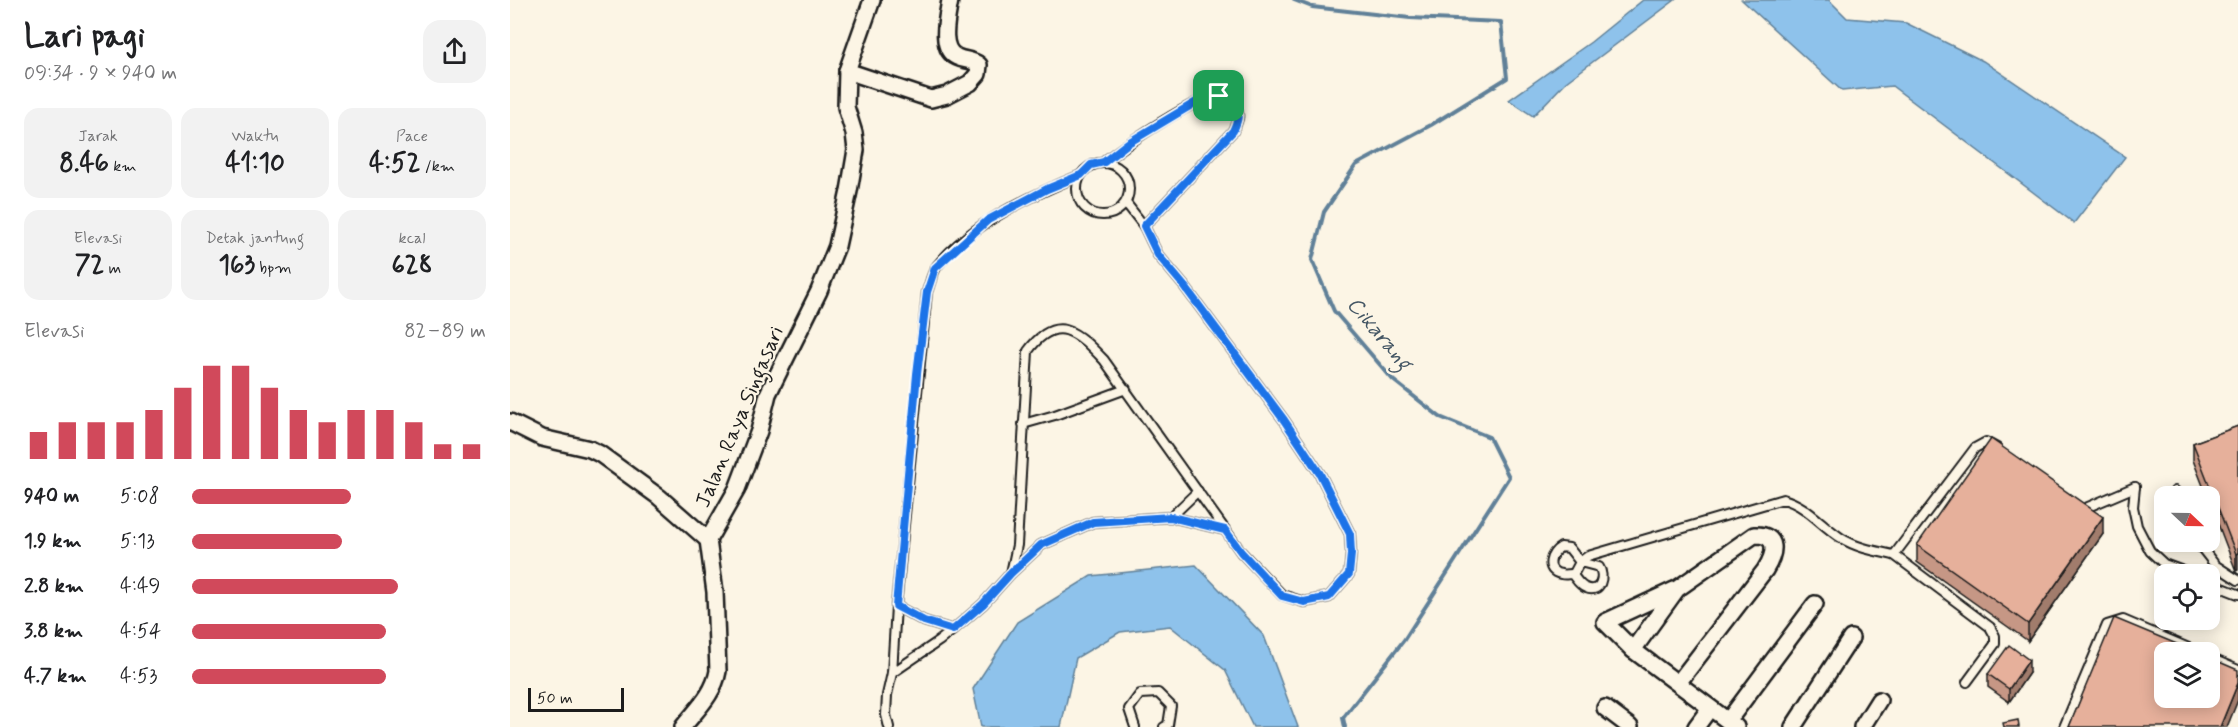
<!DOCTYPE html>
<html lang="id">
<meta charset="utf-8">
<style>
:root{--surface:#fff;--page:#f2f2f2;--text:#202124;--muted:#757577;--accent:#d1495b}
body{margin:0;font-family:Mynerve,sans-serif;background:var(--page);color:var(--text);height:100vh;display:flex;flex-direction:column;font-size:22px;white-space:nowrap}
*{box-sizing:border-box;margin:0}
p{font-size:20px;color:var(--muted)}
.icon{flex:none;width:33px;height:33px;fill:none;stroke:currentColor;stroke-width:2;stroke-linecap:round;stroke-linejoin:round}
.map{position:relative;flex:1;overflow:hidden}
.side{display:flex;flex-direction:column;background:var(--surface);width:510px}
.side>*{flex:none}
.needle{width:39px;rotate:112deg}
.tools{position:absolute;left:1644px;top:486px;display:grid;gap:12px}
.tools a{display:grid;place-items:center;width:66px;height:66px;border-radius:12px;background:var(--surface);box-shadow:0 3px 15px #0003;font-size:30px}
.scale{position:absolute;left:18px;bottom:15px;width:96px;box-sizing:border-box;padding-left:6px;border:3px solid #1c1c1c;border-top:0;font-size:16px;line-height:21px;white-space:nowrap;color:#1c1c1c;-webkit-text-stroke:4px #fcf5e5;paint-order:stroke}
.pin{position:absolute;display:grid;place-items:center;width:51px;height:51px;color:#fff;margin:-26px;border-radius:12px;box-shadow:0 3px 9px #0006}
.round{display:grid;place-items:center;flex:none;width:63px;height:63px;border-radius:18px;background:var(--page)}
.head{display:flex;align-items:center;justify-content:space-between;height:102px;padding:0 24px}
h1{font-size:33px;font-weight:700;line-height:45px}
.figures{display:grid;grid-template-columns:repeat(3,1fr);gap:9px;height:102px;padding:6px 24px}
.figures div{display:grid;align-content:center;border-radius:15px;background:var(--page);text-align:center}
.figures b{font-size:26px;font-weight:700}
.figures small{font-size:16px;font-weight:400}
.figures p{font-size:16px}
.chart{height:168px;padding:12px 24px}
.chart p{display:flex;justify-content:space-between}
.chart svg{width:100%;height:108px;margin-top:6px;stroke:var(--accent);stroke-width:6}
ul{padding:0 24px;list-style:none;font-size:20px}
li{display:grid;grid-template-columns:96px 72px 1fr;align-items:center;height:45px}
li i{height:15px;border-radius:8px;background:var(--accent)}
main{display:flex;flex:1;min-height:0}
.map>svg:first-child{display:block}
</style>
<main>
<section class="side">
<div class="head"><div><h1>Lari pagi</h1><p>09:34 · 9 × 940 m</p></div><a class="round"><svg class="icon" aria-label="share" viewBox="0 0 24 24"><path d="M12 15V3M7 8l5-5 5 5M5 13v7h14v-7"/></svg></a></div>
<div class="figures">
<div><p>Jarak</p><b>8.46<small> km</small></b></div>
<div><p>Waktu</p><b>41:10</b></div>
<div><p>Pace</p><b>4:52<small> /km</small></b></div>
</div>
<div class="figures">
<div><p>Elevasi</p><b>72<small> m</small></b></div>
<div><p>Detak jantung</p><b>163<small> bpm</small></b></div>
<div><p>kcal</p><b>628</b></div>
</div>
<div class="chart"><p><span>Elevasi</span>82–89 m</p>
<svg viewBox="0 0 160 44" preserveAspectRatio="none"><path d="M5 44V33M15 44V29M25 44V29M35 44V29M45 44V24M55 44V15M65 44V6M75 44V6M85 44V15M95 44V24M105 44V29M115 44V24M125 44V24M135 44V29M145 44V38M155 44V38"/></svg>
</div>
<ul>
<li><b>940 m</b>5:08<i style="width:54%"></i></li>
<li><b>1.9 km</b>5:13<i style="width:51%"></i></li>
<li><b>2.8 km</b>4:49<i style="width:70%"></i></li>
<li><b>3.8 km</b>4:54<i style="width:66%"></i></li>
<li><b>4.7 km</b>4:53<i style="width:66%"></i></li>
</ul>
</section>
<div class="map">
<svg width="1728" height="727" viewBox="0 0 1728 727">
<rect width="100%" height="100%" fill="#fcf5e5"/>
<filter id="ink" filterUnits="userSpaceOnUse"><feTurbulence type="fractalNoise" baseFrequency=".0167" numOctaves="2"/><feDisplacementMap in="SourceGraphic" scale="12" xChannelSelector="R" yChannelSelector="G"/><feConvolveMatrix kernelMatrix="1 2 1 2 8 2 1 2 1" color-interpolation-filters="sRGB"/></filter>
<g filter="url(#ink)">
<g fill="#8ec2eb" stroke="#608098" stroke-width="1.5">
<path d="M1133 0H1165L1056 82 1023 116 999 100 1081 42Z"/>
<path d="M1232 0H1319L1337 18 1396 23 1473 61 1615 157 1564 223 1382 86 1332 91Z"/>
<path d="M686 565 754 636 788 727H743L715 670 660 626 610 632 566 658 551 727H471L463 689 507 622 581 576Z"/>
</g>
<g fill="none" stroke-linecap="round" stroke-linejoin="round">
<path stroke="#608098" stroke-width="4" d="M784 0 802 7 900 18 991 22 997 78 921 125 846 165 814 212 802 260 824 311 883 380 930 417 979 437 999 477 894 640 833 718 835 727"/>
<defs>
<g id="lane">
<path d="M594 162C611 148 690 93 709 96 716 97 720 101 724 106 732 114 727 122 723 131L634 226"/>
<circle cx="593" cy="189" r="26"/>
<path d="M513 424 545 415 616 389"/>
<path d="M1625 487 1623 507 1627 526 1640 551 1654 564 1681 574"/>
<path d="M1665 491 1667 496"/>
<path d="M1571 510 1625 487"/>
<path d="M661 517 688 491"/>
<path d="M1687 542 1705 565 1728 580"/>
<path d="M1051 547 1059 548 1070 562 1089 567C1095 576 1091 594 1076 588 1070 586 1066 579 1062 574 1058 574 1055 575 1051 574 1034 571 1040 553 1051 547Z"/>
<path d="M501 573 507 545 518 351C547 312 567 332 594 360L731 552 772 595 794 602 819 597 839 574 841 554 840 534 810 474 774 420 675 287 648 255 634 226 616 203"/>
<path d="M1063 575 1070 562 1078 556 1273 499C1296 505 1311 525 1331 538 1347 548 1365 551 1384 555"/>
<path d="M1700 583 1728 594"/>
<path d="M386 606 414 621 443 630"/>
<path d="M1700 658 1728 670"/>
<path d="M382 673 429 641 443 630 473 604 501 573 531 545 583 522 661 517 715 530"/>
<path d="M1457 682 1485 644V636L1480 627 1384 555 1465 448 1476 442 1487 448"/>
<path d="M379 727 376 715 377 695 382 673 386 606 417 292C420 284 422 273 427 266 462 223 520 196 571 175"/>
<path d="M625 727 619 709 630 694 648 693 661 706 658 725 654 727"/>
<path d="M1554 727 1597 625 1613 620 1688 652"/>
</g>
<g id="street">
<path d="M337 71 421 99 437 95 460 83 468 74 469 65C462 59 455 61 447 57 428 49 438 15 440 0"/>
<path d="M0 422 32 438 80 449 90 454 149 497 198 540"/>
<path d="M1164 590 1095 622 1123 650 1226 727"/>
<path d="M1123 650 1167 589 1244 535C1270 534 1265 554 1255 570L1168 683"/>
<path d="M1095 708 1120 727"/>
<path d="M1218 721 1305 604"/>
<path d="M173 727C187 709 204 694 208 671L205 592 198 540 227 489 249 431 258 394 309 291 327 246 339 191 346 150 344 133 336 107 337 71 362 0"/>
<path d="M1186 727 1200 708"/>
<path d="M1283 727 1341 638"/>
<path d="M1352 727 1369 700"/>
</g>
</defs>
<use href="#lane" stroke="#1c1c1c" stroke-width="12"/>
<use href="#street" stroke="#1c1c1c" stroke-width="20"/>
<use href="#lane" stroke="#fcf5e5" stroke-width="8"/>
<use href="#street" stroke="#fcf5e5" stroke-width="15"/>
</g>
<g fill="#c69785" stroke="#1c1c1c" stroke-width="1.5">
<path d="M1728 426 1726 571 1700 503V496H1697L1683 460V443Z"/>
<path d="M1593 534 1518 641 1407 562V545Z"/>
<path d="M1519 673 1499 702 1478 687V674Z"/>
</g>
<g fill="#a17b6c" stroke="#1c1c1c" stroke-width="1.5">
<path d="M1593 517V534L1518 641V624Z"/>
<path d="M1728 553V570L1726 571V554Z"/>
<path d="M1519 660V673L1499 702V689Z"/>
<path d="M1728 683V700L1717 727H1710Z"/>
</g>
<g fill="#e6b09b" stroke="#1c1c1c" stroke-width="1.5">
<path d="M1728 426V553L1726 554 1683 443Z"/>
<path d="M1481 439 1593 517 1518 624 1407 545Z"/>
<path d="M1604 618 1686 652H1654V698H1700V658L1728 670V683L1710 727H1559Z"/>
<path d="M1499 645 1519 660 1499 689 1478 674Z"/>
<path d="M1508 720 1509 727H1494L1493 723Z"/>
</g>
</g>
<g fill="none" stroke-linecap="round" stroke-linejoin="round" filter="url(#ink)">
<defs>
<path id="route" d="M709 96C728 104 733 111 723 131L634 226 648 255 675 287 774 420 810 474 840 534 841 554 839 574 819 597 794 602 772 596 731 552 715 530 661 517 583 522 531 545 501 573 473 604 443 630 414 621 386 606 407 374 417 292 425 268 478 220 537 189 571 175 581 165 594 162 618 143 688 101Z"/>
</defs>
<use href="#route" stroke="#fff" stroke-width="12"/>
<use href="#route" stroke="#1a73e8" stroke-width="8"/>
</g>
<g text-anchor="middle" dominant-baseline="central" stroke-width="4.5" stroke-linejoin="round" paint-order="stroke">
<g font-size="21" fill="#1c1c1c" stroke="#fcf5e5">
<text transform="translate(230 417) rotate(-67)">Jalan Raya Singasari</text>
</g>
<g font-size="22" font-style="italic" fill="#445664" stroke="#fcf5e5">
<text transform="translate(869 334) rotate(50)">Cikarang</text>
</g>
</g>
</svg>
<div class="tools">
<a><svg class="needle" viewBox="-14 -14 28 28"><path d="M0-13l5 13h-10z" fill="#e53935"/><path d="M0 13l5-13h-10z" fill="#757577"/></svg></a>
<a><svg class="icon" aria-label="locate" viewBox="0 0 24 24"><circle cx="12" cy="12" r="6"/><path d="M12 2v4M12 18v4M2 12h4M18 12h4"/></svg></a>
<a><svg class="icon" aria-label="layers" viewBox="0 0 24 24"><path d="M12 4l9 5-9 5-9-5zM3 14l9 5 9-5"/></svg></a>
</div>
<div class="scale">50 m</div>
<div class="pin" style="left:709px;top:96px;background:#1e9e55"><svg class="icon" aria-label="arrive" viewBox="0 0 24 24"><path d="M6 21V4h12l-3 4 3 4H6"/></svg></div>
</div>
</main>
